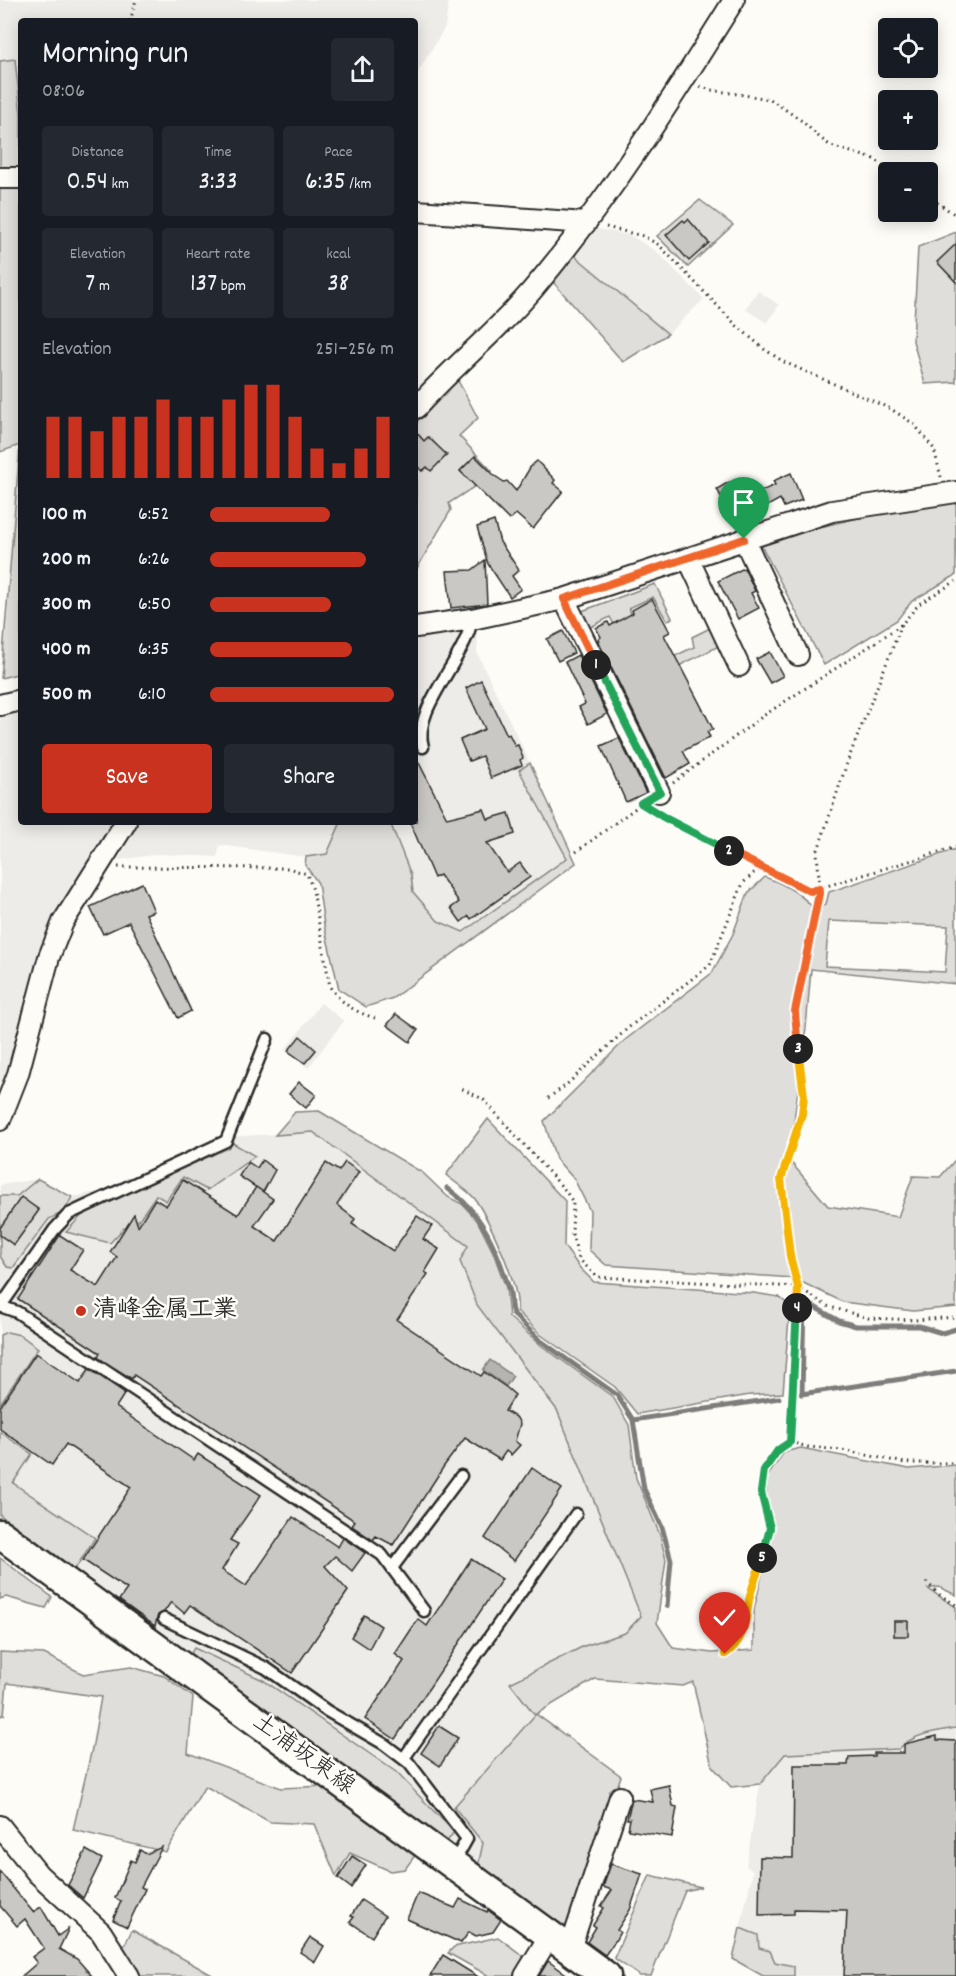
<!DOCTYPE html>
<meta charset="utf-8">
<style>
:root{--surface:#171b24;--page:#242831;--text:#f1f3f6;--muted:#9ea1a6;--accent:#c8321e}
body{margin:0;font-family:Dekko,"Klee One",sans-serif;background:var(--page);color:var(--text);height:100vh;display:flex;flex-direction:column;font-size:22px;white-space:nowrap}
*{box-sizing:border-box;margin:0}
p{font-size:20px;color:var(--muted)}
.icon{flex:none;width:33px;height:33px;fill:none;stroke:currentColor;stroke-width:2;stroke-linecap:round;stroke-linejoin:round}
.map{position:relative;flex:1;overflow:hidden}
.drawer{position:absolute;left:18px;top:18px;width:400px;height:807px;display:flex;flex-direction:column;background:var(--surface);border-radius:6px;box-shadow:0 3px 15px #0003}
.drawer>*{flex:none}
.buttons{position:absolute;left:878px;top:18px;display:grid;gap:12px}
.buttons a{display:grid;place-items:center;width:60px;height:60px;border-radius:6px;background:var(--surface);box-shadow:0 3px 15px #0003;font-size:30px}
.pin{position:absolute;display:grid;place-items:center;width:51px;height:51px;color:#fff;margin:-62px -26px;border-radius:50% 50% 50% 0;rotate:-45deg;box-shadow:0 0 6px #0007}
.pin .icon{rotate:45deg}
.km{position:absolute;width:30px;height:30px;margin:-15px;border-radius:50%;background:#222;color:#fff;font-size:16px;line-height:30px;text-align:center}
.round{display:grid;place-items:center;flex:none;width:63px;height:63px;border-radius:6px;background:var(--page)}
.headline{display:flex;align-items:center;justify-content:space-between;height:102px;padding:0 24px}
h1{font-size:33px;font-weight:600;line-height:45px}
.metrics{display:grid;grid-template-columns:repeat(3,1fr);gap:9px;height:102px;padding:6px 24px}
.metrics div{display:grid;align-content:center;border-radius:6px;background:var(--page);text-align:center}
.metrics b{font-size:26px;font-weight:600}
.metrics small{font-size:16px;font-weight:400}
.metrics p{font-size:16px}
.chart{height:168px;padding:12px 24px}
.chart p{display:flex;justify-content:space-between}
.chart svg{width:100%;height:108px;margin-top:6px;stroke:var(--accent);stroke-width:6}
.button{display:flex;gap:12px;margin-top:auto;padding:12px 24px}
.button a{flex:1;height:69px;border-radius:6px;background:var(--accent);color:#fff;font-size:24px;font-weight:600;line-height:69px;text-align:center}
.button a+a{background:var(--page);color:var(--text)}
ul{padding:0 24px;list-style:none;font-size:20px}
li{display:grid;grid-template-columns:96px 72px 1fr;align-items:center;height:45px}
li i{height:15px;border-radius:8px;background:var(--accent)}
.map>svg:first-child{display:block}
</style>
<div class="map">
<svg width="956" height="1976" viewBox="0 0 956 1976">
<rect width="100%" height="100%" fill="#fdfcf7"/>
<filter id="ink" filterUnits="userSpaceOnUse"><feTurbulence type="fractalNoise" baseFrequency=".0167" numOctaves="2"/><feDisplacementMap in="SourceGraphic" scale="12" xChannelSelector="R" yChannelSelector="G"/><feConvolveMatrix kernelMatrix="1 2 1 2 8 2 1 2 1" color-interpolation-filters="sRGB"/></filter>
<g filter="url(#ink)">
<g fill="#edece8">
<path d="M0 0H449L445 27 418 72H416V21H21V114L15 60 0 61Z"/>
<path d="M593 228 629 235 656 251 704 299 668 334 570 252Z"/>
<path d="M758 291 779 305 767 323 745 309Z"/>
<path d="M458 633 461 639 478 634 477 653 530 763 519 770 567 858 463 932 438 921 413 892 411 874 391 822H416V637Z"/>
<path d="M21 709V822H116L0 1095V714Z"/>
<path d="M140 822H341L327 854 306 857 220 845 217 857 159 854 118 860Z"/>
<path d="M321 1003 344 1021 308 1068 285 1050Z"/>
<path d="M313 1132 468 1246 477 1305 557 1410 641 1616 625 1633 584 1646 595 1679 536 1714 621 1776 569 1932 0 1515V1185L38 1179 72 1197 115 1188 225 1137Z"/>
<path d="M956 1728V1976H763L733 1959 753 1871 746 1866 760 1784 785 1754 899 1749 903 1744 933 1732Z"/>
</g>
<g fill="#dfdeda" stroke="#858482" stroke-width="1.5" fill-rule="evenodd">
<path d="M15 59 21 114V673L1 678 20 445 0 452V61Z"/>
<path d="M700 200 733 225 688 267 657 236Z"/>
<path d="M956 232V382L925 384 913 341 918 247Z"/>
<path d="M570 252 580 260 668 334 623 362 553 282Z"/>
<path d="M456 377 478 418 459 436 492 471 474 487 449 503 451 510 416 570V465L422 471 446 455 429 437 424 441 416 432C415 409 441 392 456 377ZM475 456 489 469 474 484 460 471Z"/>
<path d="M956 500V575L912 601 897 620 824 665 761 545C824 523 890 511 956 500Z"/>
<path d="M655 584 672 618 667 621 653 597 629 608 633 619 660 663 694 647 692 637 712 627 719 646 653 679 625 646 610 617 585 630 578 616 582 611Z"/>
<path d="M530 763 576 863 393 998 366 1007 339 989 324 925 318 883 305 865 306 857 327 854 341 822H390L411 875 413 892 438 921 463 932 567 858 519 770Z"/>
<path d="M956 849V984L811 969 806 1028 789 1160 828 1206 898 1217 913 1176 940 1177 956 1159V1307L913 1311 843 1302 793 1278 606 1265 589 1250 590 1211 574 1179 556 1159 544 1121 625 1040 712 973 733 934 748 893 765 877C785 884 801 893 815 910L826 904 829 892ZM829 921 948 926 945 972 825 966Z"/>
<path d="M319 1111 423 1173 448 1197 462 1204 477 1220 493 1252 506 1288 509 1317 542 1346 613 1397 629 1425 636 1478 660 1535 666 1560 657 1623 673 1648 712 1653 754 1650V1609L774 1524 766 1500 767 1477 784 1452 801 1448 909 1469 956 1465V1595L939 1587 928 1589 956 1607V1728C938 1731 912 1734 899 1749L785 1754 760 1784 731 1787 712 1766 693 1682 683 1686 595 1679 536 1714 621 1776 569 1932 478 1866 483 1843 454 1807 535 1715 510 1683 584 1646 625 1633 641 1616 557 1410 477 1305 460 1261 468 1246 313 1132 275 1135 295 1112Z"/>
<path d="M488 1119 565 1201 564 1246 580 1268 594 1282 754 1293 779 1297 790 1306 783 1393 750 1395 637 1414 615 1387 541 1335 517 1311C521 1287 489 1220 475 1199 468 1190 455 1183 446 1175Z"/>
<path d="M231 1142 255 1156 207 1190 183 1177 166 1201 156 1195 131 1231 124 1228 110 1243 66 1232 82 1215Z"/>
<path d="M38 1179 72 1197 64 1212 49 1219 13 1268 7 1267 0 1256V1235L14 1245 39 1210 21 1198 0 1228V1196H17Z"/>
<path d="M7 1332 20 1335 38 1348 0 1404V1335Z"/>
<path d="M0 1432 32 1454 13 1483 95 1538 75 1569 0 1515Z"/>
<path d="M0 1558 52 1597 46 1608 6 1597 0 1599Z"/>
<path d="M194 1648 263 1680 396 1772 454 1832 446 1843 190 1655Z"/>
<path d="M0 1652 44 1654 83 1674 131 1667 164 1676 193 1697 188 1753 281 1788 326 1786 416 1854 405 1869 390 1871 350 1853 336 1876 314 1824 270 1822 205 1786 166 1852 73 1830 93 1744 101 1697 7 1683 4 1715 0 1716Z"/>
<path d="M650 1875 701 1887 685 1891 651 1976H640L614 1958Z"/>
<path d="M740 1928 758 1935 759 1948 770 1951 775 1962 794 1966V1976H763L733 1959Z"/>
<path d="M132 1930 214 1976H137L122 1950Z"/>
<path d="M498 1937 527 1959 517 1976H489L448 1953 454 1947Z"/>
</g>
<path fill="#b5b4b1" stroke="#7e7d7b" stroke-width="1.5" d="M490 1360 513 1376 506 1386 483 1370Z"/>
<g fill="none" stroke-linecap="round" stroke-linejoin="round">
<g stroke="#7e7d7b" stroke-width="5">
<path d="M447 1188C482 1212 497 1249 509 1289 512 1297 509 1308 514 1315L541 1341 617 1395 633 1420 644 1489 662 1527 671 1560 667 1606"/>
<path d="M801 1394 956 1371"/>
<path d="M802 1394 804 1301 839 1321 856 1326H919L942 1333 956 1329"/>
<path d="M633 1420 779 1398"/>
</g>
</g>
<g fill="#c9c8c4" stroke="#2b2b2b" stroke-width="1.5">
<path d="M688 219 709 243 689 261 666 235 683 220 685 222Z"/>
<path d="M956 244V282L937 262Z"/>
<path d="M416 432 424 441 428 437 447 455 431 471 427 467 422 471 416 465Z"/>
<path d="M475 456 495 476 504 482 507 481 516 491 531 466 537 461 555 480 553 483 563 491 533 529 516 514 509 520 460 471Z"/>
<path d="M791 473 802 500 784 507 780 499 735 524 717 489 729 482 734 493 740 490 746 498 775 485 773 481Z"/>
<path d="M494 521 500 542 519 570 512 576 521 589 510 597 488 564 477 527Z"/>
<path d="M485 560 487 604 451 608 447 571 472 570Z"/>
<path d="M744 568 755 591 751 593 759 608 738 619 718 581Z"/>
<path d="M652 599 670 632 664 635 713 729 707 732 710 737 683 751 690 764 666 778 599 643 598 639 601 637 596 628 608 622 610 626 633 613 632 610Z"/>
<path d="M563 631 574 653 558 661 547 639Z"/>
<path d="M770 652 783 676 770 683 756 659Z"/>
<path d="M578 655 607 714 588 724 579 707 585 704 565 662Z"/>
<path d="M481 680 507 735 509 734 515 746 518 745 523 758 520 760 522 765 491 778 482 756 469 761 460 740 485 729 466 688Z"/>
<path d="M619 738 646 793 626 802 601 746Z"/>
<path d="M416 757 447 818 484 809 488 819 509 813 515 834 487 843 507 872 520 863 530 877 471 919 469 916 461 922 451 908 459 902 440 875 434 878 410 822H416Z"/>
<path d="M142 883 154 911 146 914 191 1011 178 1018 129 922 103 934 90 907Z"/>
<path d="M396 1014 418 1030 410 1042 387 1025Z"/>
<path d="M300 1036 316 1050 305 1063 288 1051Z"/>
<path d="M299 1082 316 1095 306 1108 289 1094Z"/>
<path d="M262 1160 275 1170 263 1192 239 1176 248 1162 257 1168Z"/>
<path d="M345 1162 359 1172 337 1205 355 1219 352 1224 393 1251 417 1216 432 1226 423 1239 439 1249 425 1272 428 1274 397 1320 481 1376 484 1372 507 1388 515 1395 505 1411 517 1418 520 1424 515 1441 520 1445 511 1455 506 1451 500 1460 465 1438 444 1466 393 1545 376 1536 373 1540 352 1526 355 1521 134 1375 132 1379 97 1357 100 1353 18 1299 60 1235 83 1250 70 1270 98 1287 117 1257 110 1252 134 1214 138 1226 155 1199 166 1206 183 1180 238 1215 256 1187 273 1199 254 1226 277 1241 326 1163 339 1171Z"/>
<path d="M21 1197 39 1210 14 1245 0 1235V1228Z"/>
<path d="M36 1353 80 1383 89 1369 125 1393 116 1407 194 1460 198 1454 261 1495 230 1540 238 1544 222 1570 246 1586 293 1517 338 1547 343 1538 365 1553 352 1571 335 1556 325 1566 348 1591 292 1673 190 1605 184 1613 171 1602 164 1612 158 1615 155 1626 119 1600 127 1589 83 1560 131 1487 66 1444 52 1465 0 1429V1407Z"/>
<path d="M532 1468 562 1489 514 1561 485 1538Z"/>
<path d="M471 1559 502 1579 395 1739 365 1719 404 1661 395 1654 418 1619 427 1626Z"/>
<path d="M364 1615 381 1626 369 1649 351 1637Z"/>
<rect x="894" y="1621" width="14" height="15"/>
<path d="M439 1726 458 1738 440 1766 421 1753Z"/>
<path d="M937 1736V1740L956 1741V1976H844L847 1910 794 1909V1914L759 1915 760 1857 793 1858 794 1765H848L849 1757 874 1756V1753H904V1744Z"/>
<path d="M669 1785 673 1806 677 1807 672 1837 628 1830 630 1819H627L632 1799 653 1802 650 1789Z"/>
<path d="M162 1847 141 1887 145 1889 127 1927 113 1920 121 1901 115 1898 131 1860 135 1862 140 1850 146 1854Z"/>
<path d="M86 1850 102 1859 83 1898 68 1885Z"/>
<path d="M352 1856 366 1865 351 1888 338 1878Z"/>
<path d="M611 1864 642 1874 630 1910 617 1930 620 1932 615 1941 605 1955 587 1942 596 1927 593 1925 604 1908 601 1906 612 1890 603 1887Z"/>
<path d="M0 1872 33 1912 41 1907 58 1936 69 1928 59 1949 77 1959 92 1976H22L37 1963 32 1957 44 1948 25 1919 17 1926 0 1906Z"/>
<path d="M418 1893 455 1908 460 1899 487 1912 488 1910 501 1920 493 1932 476 1936 469 1932 461 1943 407 1919Z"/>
<path d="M361 1900 385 1916 372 1937 350 1922 354 1917 351 1916Z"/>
<path d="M310 1937 324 1946 315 1962 300 1952Z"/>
<path d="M443 1955 477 1976H430Z"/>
<path d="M548 1961 569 1976H539Z"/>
</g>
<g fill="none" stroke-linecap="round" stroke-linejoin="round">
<defs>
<g id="service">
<path d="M423 747C411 709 466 659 472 619"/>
<path d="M0 1306 17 1312 382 1555 424 1611"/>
<path d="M1 1306 54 1230 69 1214 226 1141 267 1039"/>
<path d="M392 1568 461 1476"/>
<path d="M164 1619 266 1668 327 1711 384 1744 409 1763 467 1839 453 1864"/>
<path d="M404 1758 576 1514"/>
</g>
<g id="minor">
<path d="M0 178H21"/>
<path d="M416 211 586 223"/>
<path d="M416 408C453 366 498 331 534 288 610 198 672 99 734 0"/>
<path d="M744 539 798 655"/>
<path d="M688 558 739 666"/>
<path d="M564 599 659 792"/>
<path d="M416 627 472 619 564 599 832 511 956 492"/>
<path d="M0 705 21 700"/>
<path d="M0 1120 18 1074 49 957 63 922 126 822"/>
<path d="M0 1826 38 1874 101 1932 129 1976"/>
<path d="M570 1949 620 1797"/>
<path d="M525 1976 550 1935"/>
</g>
<path id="secondary" d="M0 1534 606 1976"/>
</defs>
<use href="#service" stroke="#2b2b2b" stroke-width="15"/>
<use href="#minor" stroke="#2b2b2b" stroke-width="24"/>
<use href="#secondary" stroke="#2b2b2b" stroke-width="33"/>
<g stroke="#2b2b2b" stroke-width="3" stroke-dasharray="1.5 4.5" stroke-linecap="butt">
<path d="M130 21 136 0"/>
<path d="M700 86 711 90 770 99 802 121 820 138 831 146 874 159 893 172"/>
<path d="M927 196 956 215"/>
<path d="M606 227 643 236 659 245 736 325 764 349 784 362 891 409 914 424 934 449 941 477"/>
<path d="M673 783 763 716 882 638 902 624 919 604 956 581"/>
<path d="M651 810 810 891 956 847"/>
<path d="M576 852 645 801"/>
<path d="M118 867 288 868 307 874 313 890 330 987C342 1004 355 1012 375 1018"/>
<path d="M462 1089 483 1099 564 1189 573 1202 572 1234 579 1259 597 1277 798 1287 827 1306 868 1318 915 1320 956 1317"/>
<path d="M548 1098 565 1086 628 1028 710 965 743 883 754 873 765 868"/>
<path d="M790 1442 798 1287 790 1256 781 1179 802 1115 804 1096 795 1011 820 889 817 853 848 760 902 624"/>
<path d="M790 1442 808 1447 842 1450 905 1463H956"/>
<path d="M926 1582 940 1595 956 1605"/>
<path d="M725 1654 734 1649 739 1634 747 1623 749 1601 770 1528 761 1492 764 1470 778 1450 790 1442"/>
</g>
<use href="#service" stroke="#fdfcf7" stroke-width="10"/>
<use href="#minor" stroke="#fdfcf7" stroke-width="20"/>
<use href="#secondary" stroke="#fdfcf7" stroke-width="28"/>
</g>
</g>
<g fill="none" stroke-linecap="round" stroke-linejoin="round" filter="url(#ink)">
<defs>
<path id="split-1" d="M596 665 564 599 744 539"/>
<path id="split-2" d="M596 665 660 792 641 803 665 818 729 851"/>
<path id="split-3" d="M729 851 810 891 820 889 795 1011 798 1049"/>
<path id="split-4" d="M797 1308 798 1287 790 1256 781 1179 802 1114 804 1096 798 1049"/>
<path id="split-5" d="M762 1558 770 1528 761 1492 764 1470 778 1450 790 1442 797 1308"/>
<path id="split-6" d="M725 1654C744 1643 746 1620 749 1600 752 1586 758 1572 762 1558"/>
</defs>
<use href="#split-1" stroke="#fff" stroke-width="12"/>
<use href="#split-2" stroke="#fff" stroke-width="12"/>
<use href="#split-3" stroke="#fff" stroke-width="12"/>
<use href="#split-4" stroke="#fff" stroke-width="12"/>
<use href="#split-5" stroke="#fff" stroke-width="12"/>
<use href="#split-6" stroke="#fff" stroke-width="12"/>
<use href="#split-1" stroke="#f0652b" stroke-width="8"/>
<use href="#split-2" stroke="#22a559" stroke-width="8"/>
<use href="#split-3" stroke="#f0652b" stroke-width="8"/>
<use href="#split-4" stroke="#f5b400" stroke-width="8"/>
<use href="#split-5" stroke="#22a559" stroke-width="8"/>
<use href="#split-6" stroke="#f5b400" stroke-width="8"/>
</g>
<circle fill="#c8321e" stroke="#fdfcf7" stroke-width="2" cx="81" cy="1311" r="6"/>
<g text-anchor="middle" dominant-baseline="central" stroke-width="5" stroke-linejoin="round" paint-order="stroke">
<g font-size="24" font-weight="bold" fill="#2b2b2b" stroke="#fdfcf7" text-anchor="start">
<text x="93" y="1311">清峰金属工業</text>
</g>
<g font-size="24" fill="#2b2b2b" stroke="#fdfcf7">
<text transform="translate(303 1755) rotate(36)">土浦坂東線</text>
</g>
</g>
</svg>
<div class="buttons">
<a><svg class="icon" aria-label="locate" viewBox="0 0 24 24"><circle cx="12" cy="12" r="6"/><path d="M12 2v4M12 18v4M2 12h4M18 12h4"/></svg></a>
<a>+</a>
<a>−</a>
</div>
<div class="pin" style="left:744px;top:539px;background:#1e9e55"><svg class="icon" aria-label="arrive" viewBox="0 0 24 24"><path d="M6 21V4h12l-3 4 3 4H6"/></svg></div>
<div class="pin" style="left:725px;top:1654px;background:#d93025"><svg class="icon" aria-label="check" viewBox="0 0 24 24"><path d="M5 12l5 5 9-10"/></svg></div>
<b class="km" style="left:596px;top:665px">1</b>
<b class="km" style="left:729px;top:851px">2</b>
<b class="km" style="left:798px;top:1049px">3</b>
<b class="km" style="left:797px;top:1308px">4</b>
<b class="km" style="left:762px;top:1558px">5</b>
<section class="drawer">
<div class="headline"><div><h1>Morning run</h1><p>08:06</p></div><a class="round"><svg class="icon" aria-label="share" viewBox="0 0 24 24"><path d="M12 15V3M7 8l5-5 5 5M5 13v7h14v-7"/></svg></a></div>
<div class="metrics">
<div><p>Distance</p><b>0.54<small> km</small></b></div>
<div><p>Time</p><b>3:33</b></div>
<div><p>Pace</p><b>6:35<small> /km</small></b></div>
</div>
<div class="metrics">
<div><p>Elevation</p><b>7<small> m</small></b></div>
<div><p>Heart rate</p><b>137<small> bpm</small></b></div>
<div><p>kcal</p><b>38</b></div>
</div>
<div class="chart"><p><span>Elevation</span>251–256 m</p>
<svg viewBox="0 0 160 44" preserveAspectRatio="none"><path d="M5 44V19M15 44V19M25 44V25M35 44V19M45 44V19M55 44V12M65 44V19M75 44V19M85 44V12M95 44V6M105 44V6M115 44V19M125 44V32M135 44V38M145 44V32M155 44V19"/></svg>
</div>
<ul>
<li><b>100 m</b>6:52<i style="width:65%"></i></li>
<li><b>200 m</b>6:26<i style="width:85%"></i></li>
<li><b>300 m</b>6:50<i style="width:66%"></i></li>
<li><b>400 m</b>6:35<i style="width:77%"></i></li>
<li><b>500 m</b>6:10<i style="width:100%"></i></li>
</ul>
<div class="button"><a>Save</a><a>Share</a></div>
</section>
</div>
